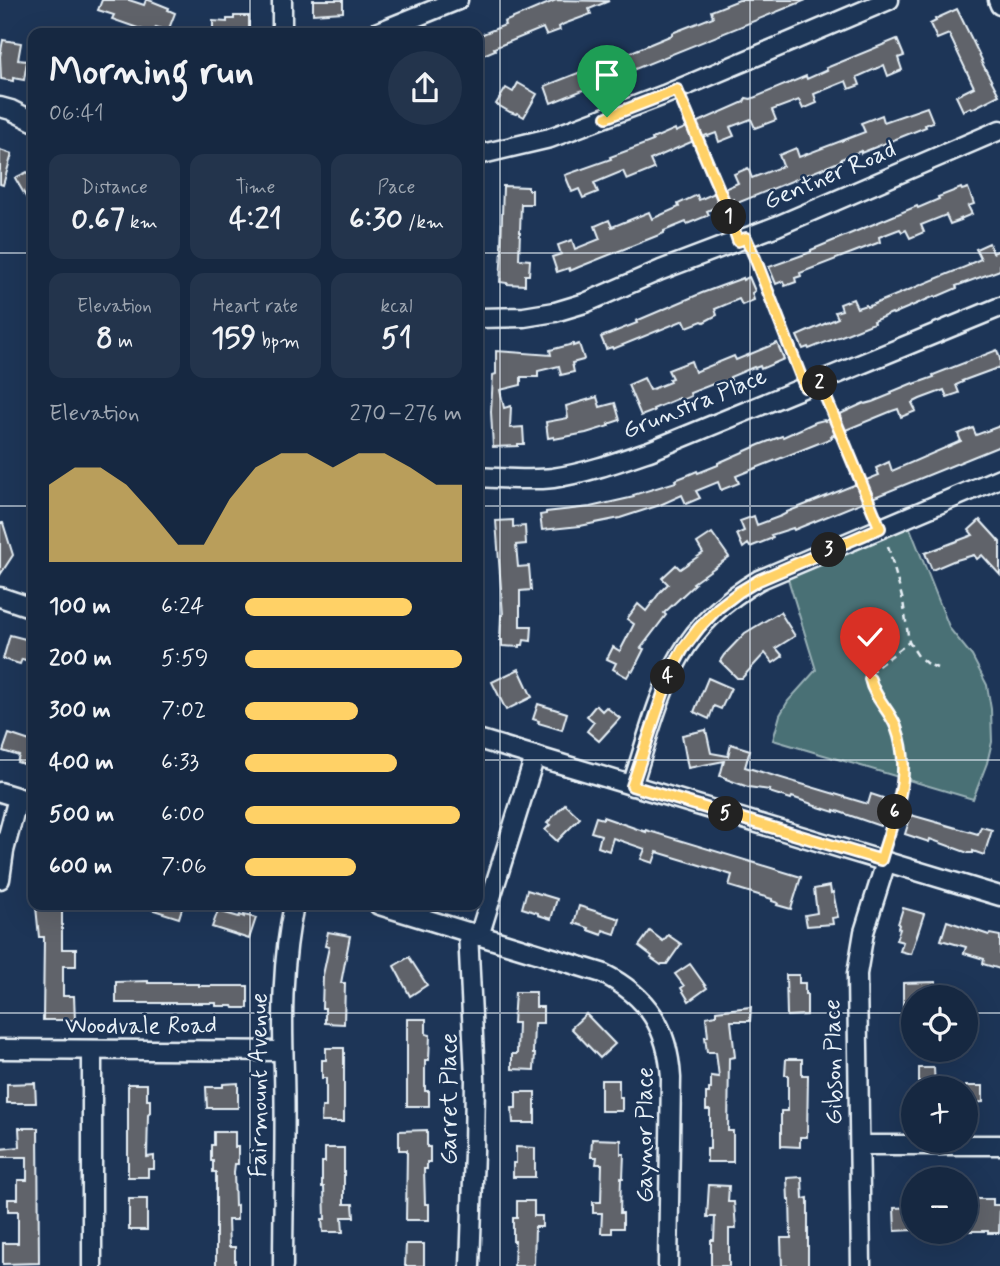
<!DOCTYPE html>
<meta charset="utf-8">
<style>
:root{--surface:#162841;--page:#23344c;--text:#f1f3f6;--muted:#9ea6b1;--line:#35445a;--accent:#ffd166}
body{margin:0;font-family:Mynerve,sans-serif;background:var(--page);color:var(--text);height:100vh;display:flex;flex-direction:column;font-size:26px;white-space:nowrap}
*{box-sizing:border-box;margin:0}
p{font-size:23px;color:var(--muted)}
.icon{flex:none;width:38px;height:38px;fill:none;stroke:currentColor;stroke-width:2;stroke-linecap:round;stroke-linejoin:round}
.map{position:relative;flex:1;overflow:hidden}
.side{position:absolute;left:28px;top:28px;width:455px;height:882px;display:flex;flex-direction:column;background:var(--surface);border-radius:14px;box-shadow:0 7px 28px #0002,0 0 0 2px var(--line)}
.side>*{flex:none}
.buttons{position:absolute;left:901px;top:985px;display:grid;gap:14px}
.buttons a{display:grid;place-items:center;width:77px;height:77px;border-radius:50%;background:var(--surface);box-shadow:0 7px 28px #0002,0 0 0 2px var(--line);font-size:35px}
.pin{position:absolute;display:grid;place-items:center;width:60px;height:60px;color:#fff;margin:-72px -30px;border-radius:50% 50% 50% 0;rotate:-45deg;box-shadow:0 0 7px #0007}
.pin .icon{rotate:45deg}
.km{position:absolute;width:35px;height:35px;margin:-18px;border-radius:50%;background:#222;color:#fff;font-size:19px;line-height:35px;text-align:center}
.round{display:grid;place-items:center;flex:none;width:74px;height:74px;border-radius:37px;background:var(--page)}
.headline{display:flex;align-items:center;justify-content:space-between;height:119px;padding:0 21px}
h1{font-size:38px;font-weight:800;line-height:52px}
.metrics{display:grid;grid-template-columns:repeat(3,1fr);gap:10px;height:119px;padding:7px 21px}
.metrics div{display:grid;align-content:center;border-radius:14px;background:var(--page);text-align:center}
.metrics b{font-size:30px;font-weight:800}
.metrics small{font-size:19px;font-weight:400}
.metrics p{font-size:19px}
.chart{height:196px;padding:14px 21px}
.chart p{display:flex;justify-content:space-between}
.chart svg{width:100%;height:126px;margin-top:7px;fill:var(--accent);opacity:.7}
ul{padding:0 21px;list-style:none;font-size:23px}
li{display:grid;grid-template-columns:112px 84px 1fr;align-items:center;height:52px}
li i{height:18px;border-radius:9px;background:var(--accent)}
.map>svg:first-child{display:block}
</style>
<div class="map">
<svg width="1000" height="1266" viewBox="0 0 1000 1266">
<rect width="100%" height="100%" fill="#1d3557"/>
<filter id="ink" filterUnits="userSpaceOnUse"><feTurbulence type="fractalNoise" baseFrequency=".0143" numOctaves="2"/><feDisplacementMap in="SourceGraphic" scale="14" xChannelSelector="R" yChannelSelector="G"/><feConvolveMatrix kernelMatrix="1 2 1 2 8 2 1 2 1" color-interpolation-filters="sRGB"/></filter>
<g filter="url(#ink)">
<path fill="#497074" stroke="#98b0b6" stroke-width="2" d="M906 518 950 629 972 656 987 685 991 709 992 742 987 763 973 799 773 740 780 715 788 701 816 670 785 569Z"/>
<g fill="#60646a" stroke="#e8f1f8" stroke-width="2">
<path d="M102 0H129L144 5 146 0H149L169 8 168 10 175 13 168 31 156 27 154 33H152L112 19 114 15 98 10Z"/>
<path d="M313 0H343V12L313 14Z"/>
<path d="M556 0 609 1 589 9 591 14 564 24 559 27 560 30 546 35 543 28 494 48 495 50 481 56 478 47V36L505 25 504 22Z"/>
<path d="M739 0H806L551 103 545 86 586 70 584 64 614 52 617 58 672 35V33L713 17 711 11Z"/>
<path d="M957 9 982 60 981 61 999 95 972 109 971 107 963 111 956 96 974 87 949 34 937 39 930 24 936 21 935 19Z"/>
<path d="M234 16H249V33H213V21L227 22V19H234Z"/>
<path d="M897 39 904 56 898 58 902 70 888 76 884 65 857 77 860 85 849 89 846 81 814 94 817 103 803 109 799 100 772 110 776 120 755 128 751 119 730 127 734 136 719 142 716 133 708 136 707 135 650 160 654 169 627 180 623 171 594 183 598 192 583 198 579 189 572 192 565 175 611 159 610 157 653 141 652 139 675 129 676 132 744 102 746 98 751 99 806 76 807 79 827 70 826 68Z"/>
<path d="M3 40 21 43 18 60 27 61 24 80 13 78V81L1 79 0 56Z"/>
<path d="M518 83 537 94 524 117 517 113 516 114 510 112 496 104 506 88 513 92Z"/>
<path d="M927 107 933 122 925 125 926 127 861 153V151L841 159V161L735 204 733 199 707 211 709 215 687 224 686 222 664 231V233L579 267 570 271 569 268 557 272 552 257 561 254 558 245 572 240 575 249 600 239 595 226 609 220 612 227 649 212 652 219 679 207 678 204 697 195 699 200 738 183 734 174 748 168 752 178 783 166 779 155 796 148 799 157 865 132 861 123 882 115 884 122Z"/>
<path d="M0 150 12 154 3 185 0 184Z"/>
<path d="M33 171V209L15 178 27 172 28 174Z"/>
<path d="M503 186 528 187V190H532V204H521L519 259 530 260 529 275H525V285L507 284V283L500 282 502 248 501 247Z"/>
<path d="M961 188 962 190 968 188 974 204 968 206 972 214 960 219 961 220 950 224 946 215 921 225 924 232 910 238 906 230 902 232 900 229 879 237 880 242 800 273 801 276 795 278 796 282 785 286 783 281 776 284 769 267 811 252V250L917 206 918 208 939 199 938 197Z"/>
<path d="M989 243 993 253 1000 250V270L956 286 957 288 936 297 935 296 893 314 892 313 873 321 874 323 809 349 808 347 803 349 797 336 838 318 835 312 842 310 840 304 853 299 857 308 866 305 867 307 970 265 969 264 981 259 976 249Z"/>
<path d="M749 277 755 291 752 293 754 300 742 305 739 299 715 309 717 315 704 322 702 321 687 327 684 320 613 349 612 347 606 349 601 337 637 323 636 321 702 293 743 278V280Z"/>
<path d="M777 343 784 359 761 369 760 366 755 368 754 367 730 377 731 380 719 385 718 382 690 393 691 396 680 401 679 398 653 409 654 411 641 416 628 385 644 378 650 390 670 382 669 379 672 378 668 370 691 361 695 372 734 356 736 360Z"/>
<path d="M573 344V346L579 344 584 359 583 360 572 363 574 372 561 375 559 366 538 371V377H521V385L500 390 504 408 511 406 510 428 523 427 524 444H518V446L493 447 491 412 493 375 496 374V351L551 355 550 350Z"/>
<path d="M997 350 1000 359V367L962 381 963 382 956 385 959 393 947 397 944 390 920 399 912 403 916 411 901 417 898 409 892 411 831 436 832 438 809 447 736 476 739 483 721 490 718 482 696 491 700 498 686 504 682 495 660 505 620 518 580 526 542 530 540 515 546 514V512L590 507 634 497 633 495 676 482 675 480 688 475 697 471 698 473 718 465V463L759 445 782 436 783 437 816 422 824 420 825 421 864 403 865 404 872 402 892 394 891 392 913 383 914 384 934 377 933 375Z"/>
<path d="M597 397 600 407 615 403 620 420 608 424 609 426 586 433 554 439V437L548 438 546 422 568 418 566 406Z"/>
<path d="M1000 426V446L801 527 794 530 793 528 771 535 773 538 750 547 748 544 743 548 737 534 744 531 740 521 754 516 757 525 781 516 787 513V512L879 475 876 468 889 462 892 471 961 441 958 434 973 428 976 435Z"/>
<path d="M513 520V527L525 526 526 544 516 545 518 567 529 566 531 590 520 591V626H532L531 641 524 640 523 645H520V647L502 646V640H500L501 615H503L496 521Z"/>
<path d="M980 520 1000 542V575L982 555 977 559 974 555 953 561 932 570 925 553 973 535 969 530Z"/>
<path d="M0 523H3L13 555 0 575Z"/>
<path d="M712 533 729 557 693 583 695 584 664 613 666 615 641 648 644 649 633 671 631 670 627 677 613 669 616 663 607 659 613 647 620 651 634 624 627 619 638 604 646 611 661 591 668 584 662 578 676 565 680 569 703 553 697 543Z"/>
<path d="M780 612 795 636 776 648 783 656 773 663 765 653 742 678H737L720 661 724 655 745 633Z"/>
<path d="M10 635 33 641V662L22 659 20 664 3 659Z"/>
<path d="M519 669 532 697 506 710 492 682Z"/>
<path d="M708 678 731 688 721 709 714 706 709 719 694 712Z"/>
<path d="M538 704 567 713 562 730 538 723 539 721 533 719Z"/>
<path d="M596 705 602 711 606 707 620 718 599 741 587 731 594 722 587 716Z"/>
<path d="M706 730 711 753 728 756 731 744 750 750 745 767 868 804 871 794 883 798 881 807 886 809 880 826 834 810V812L812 805V804L792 797 791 799 769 792 770 790 748 787 726 779V778L720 776 724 761 688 768 682 735Z"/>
<path d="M9 734 33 742V767L17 762 19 756 3 751Z"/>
<path d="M565 804 580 818 557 841 545 830 550 825 547 823Z"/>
<path d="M911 815 978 834 981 827 992 830 984 855 973 851V853H968L930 839 929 842 905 834Z"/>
<path d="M596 817 603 819V817L646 832V830L801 877 791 909 777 905 778 903 772 901V899L729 886 732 875 690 862 657 852 653 863 641 859 645 849 613 838 609 851 598 847 601 835 591 832Z"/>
<path d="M830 886 831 893 833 892 838 917 832 918 833 924 807 926 805 915 817 913 814 889Z"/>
<path d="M527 890 557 899 551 919 538 915V913L522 908Z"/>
<path d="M145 905H183L179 918 144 907Z"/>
<path d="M62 906V949H76V966H63V996H74L75 1020H43L44 937H39L36 907Z"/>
<path d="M579 906 620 919 615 934 603 930 602 935 588 930 589 928 574 923Z"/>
<path d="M903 908 924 914 911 954 900 951 903 942 896 940 900 929 898 928 899 925 898 924Z"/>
<path d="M218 911 239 917 240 915 244 917V915L256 918 249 939 212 927Z"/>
<path d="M947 921 989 935 990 934 1000 936V969L983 964 984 959 964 953 966 947 941 940Z"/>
<path d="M650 931 663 941 668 935 681 944 667 964H662L661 965 651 958 652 956 639 946Z"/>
<path d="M328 932 350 936 341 983H345L344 1024 325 1023V1008H322L323 975 329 947 325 946Z"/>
<path d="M409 957 427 985 410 996 394 966Z"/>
<path d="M690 964 707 988 689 1001 681 988 684 986 675 974Z"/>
<path d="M786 975H799V983H805V994H807V1015L787 1016Z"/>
<path d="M148 981V983H185V984H199V986H248V1008H234L233 1006H216V1003H116V982Z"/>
<path d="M936 982V998H914V1026H903V983Z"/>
<path d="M515 992H536V1007H543V1023H534L533 1054H535L534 1070 512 1069V1054H517L518 1023H513Z"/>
<path d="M751 1007 750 1021H731L735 1057 729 1058 728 1131H733V1162H707V1149H710V1110H706V1093H709V1089H711V1076L719 1077 716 1052H707L705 1037H708L706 1017 716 1015V1011Z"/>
<path d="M586 1014 615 1044 600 1058 571 1028Z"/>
<path d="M407 1019H426V1034L430 1035 429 1060H425V1091H429V1106H407Z"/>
<path d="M326 1048H344V1122H321L322 1107H326V1078H322V1060H326Z"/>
<path d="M786 1059H802V1075H808L807 1137H800V1147L781 1146V1111H788V1075H785Z"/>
<path d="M919 1068H934L935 1088H919Z"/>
<path d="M601 1080H619V1097H622V1111H601Z"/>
<path d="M35 1083 36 1103H7V1084Z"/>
<path d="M238 1083V1108H207L206 1087H223V1084Z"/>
<path d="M128 1084H147V1100H150V1113L148 1115 147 1157 154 1156V1169H148V1177H128Z"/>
<path d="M966 1086H983V1102L966 1103Z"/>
<path d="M516 1092H535V1123H513L512 1108H516Z"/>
<path d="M19 1128H38L39 1263 3 1264V1243H18V1211H8V1199H18V1180H27V1157H0V1149L20 1147Z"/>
<path d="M427 1130V1147H430V1162H427V1169H424L425 1204H429V1220H406L407 1150H399V1131Z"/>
<path d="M214 1132H235V1147H238V1164H235L234 1172 235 1206 237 1205V1220H228L229 1247H235V1266H216V1172H213V1161H211V1145H214Z"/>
<path d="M592 1139 621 1140V1154H624L623 1178H621L620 1213H623V1228H612V1233H601L602 1213H593V1202H601L602 1164H596L597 1157H591Z"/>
<path d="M516 1147 535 1148V1177H513V1163H516Z"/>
<path d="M325 1148H344V1204H353L354 1217H342L343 1232H323L322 1219H325L324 1187H322V1162H325Z"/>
<path d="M802 1177 803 1199 808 1198V1266H782L781 1238H791L790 1200H788L787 1178Z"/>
<path d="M709 1185 729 1186 728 1202H734L736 1229H729V1266H711V1240H714L715 1217H707Z"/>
<rect x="129" y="1199" width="18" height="31"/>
<path d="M966 1199H993V1205H1000L999 1233H988V1231H966Z"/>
<path d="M517 1201H534V1216H542V1227H535L534 1266H514L515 1241H513V1218H517Z"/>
<path d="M914 1207V1230L895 1231 894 1208Z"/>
<path d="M406 1244H424V1266H405Z"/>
</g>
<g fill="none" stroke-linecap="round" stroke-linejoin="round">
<defs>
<g id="minor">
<path d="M998 0 1000 5"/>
<path d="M282 33V0"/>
<path d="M376 33 458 0"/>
<path d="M0 107 11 110 33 121"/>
<path d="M478 155 550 138 664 95 889 0"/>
<path d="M478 318 524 317 555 312 585 303 661 270 777 226 1000 130"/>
<path d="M478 477C503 478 528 481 553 478 587 473 620 461 652 450L1000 307"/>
<path d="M0 597 33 608"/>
<path d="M478 739 1000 896"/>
<path d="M632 786C661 696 671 631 759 580L1000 478"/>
<path d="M0 792 33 802"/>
<path d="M0 879 4 851 18 798"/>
<path d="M379 905 602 973C648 996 668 1028 671 1078L668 1266"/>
<path d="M468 932 475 1078 474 1152 470 1266"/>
<path d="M479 936 535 756"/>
<path d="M0 1049 282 1051"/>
<path d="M860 1145H1000"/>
<path d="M92 1266V1050"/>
<path d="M283 1266C283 1201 286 1136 284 1071 282 1015 282 960 294 905"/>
<path d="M861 1266 857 974 864 932 886 862"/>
</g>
</defs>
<use href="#minor" stroke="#e8f1f8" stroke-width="23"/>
<g stroke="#e8f1f8" stroke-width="2.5" stroke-dasharray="7 5" stroke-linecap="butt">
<path d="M684 104 733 228"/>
<path d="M753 253 800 374"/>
<path d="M825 396 874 516"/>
<path d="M888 546 903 601 909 642 918 656 926 663 937 668"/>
<path d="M886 845C895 812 909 779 901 744 899 738 898 730 895 724 887 707 865 690 872 671L909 642"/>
</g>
<use href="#minor" stroke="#1d3557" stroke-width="18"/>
</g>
</g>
<g fill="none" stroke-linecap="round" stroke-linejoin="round" filter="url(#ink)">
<defs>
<path id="route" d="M607 117 677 90 726 206 738 241 746 238 755 258 805 387 819 381 880 528 759 580 739 592 718 608 699 628 683 649 670 673 632 786 881 860C894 815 914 774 896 727 889 709 874 698 870 679"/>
</defs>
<use href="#route" stroke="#fff" stroke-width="14"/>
<use href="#route" stroke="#ffd166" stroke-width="9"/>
</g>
<path fill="none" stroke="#e8f1f8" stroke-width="2" stroke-opacity="0.55" d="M250 0V33M500 0V1266M750 0V1266M0 253H33M478 253H1000M0 506H33M478 506H1000M0 760H33M478 760H1000M250 905V1266M0 1013H914M966 1013H1000"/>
<g text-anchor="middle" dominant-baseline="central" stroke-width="5" stroke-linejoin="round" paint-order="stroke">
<g font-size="24" fill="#e8f1f8" stroke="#1d3557">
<text transform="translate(830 176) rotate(-23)">Gentner Road</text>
<text transform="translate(695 404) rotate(-22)">Grunstra Place</text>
<text x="141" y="1026">Woodvale Road</text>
<text transform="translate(834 1062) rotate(-91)">Gibson Place</text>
<text transform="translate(259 1085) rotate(-90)">Fairmount Avenue</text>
<text transform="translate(449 1099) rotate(-90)">Garret Place</text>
<text transform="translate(645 1135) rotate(-90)">Gaynor Place</text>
</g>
</g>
</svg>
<div class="buttons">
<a><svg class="icon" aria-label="locate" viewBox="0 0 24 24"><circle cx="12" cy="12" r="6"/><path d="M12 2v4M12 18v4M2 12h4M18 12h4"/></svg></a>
<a>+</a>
<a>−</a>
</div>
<div class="pin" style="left:607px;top:117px;background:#1e9e55"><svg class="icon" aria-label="arrive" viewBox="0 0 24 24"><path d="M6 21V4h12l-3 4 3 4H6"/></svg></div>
<div class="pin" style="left:870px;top:679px;background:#d93025"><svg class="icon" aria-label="check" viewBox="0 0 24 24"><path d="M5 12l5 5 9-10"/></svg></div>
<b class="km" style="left:729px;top:217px">1</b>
<b class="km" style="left:820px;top:383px">2</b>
<b class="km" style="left:829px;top:550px">3</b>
<b class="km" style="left:668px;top:677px">4</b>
<b class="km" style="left:726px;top:814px">5</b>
<b class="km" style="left:895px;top:812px">6</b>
<section class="side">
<div class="headline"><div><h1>Morning run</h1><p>06:41</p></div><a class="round"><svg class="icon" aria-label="share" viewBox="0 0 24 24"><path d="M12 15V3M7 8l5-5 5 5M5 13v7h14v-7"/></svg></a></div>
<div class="metrics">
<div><p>Distance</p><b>0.67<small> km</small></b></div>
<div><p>Time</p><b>4:21</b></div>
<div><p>Pace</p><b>6:30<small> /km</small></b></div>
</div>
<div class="metrics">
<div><p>Elevation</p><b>8<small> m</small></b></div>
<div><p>Heart rate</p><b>159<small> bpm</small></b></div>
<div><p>kcal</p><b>51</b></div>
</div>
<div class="chart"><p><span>Elevation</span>270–276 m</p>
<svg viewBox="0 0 160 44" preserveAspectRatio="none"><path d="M0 44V17L10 11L20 11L30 17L40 27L50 38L60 38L70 22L80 11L90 6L100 6L110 11L120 6L130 6L140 11L150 17L160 17V44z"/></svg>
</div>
<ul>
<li><b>100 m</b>6:24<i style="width:77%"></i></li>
<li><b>200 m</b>5:59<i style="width:100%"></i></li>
<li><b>300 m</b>7:02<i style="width:52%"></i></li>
<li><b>400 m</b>6:33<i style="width:70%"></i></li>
<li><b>500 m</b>6:00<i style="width:99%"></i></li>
<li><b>600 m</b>7:06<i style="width:51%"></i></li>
</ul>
</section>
</div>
